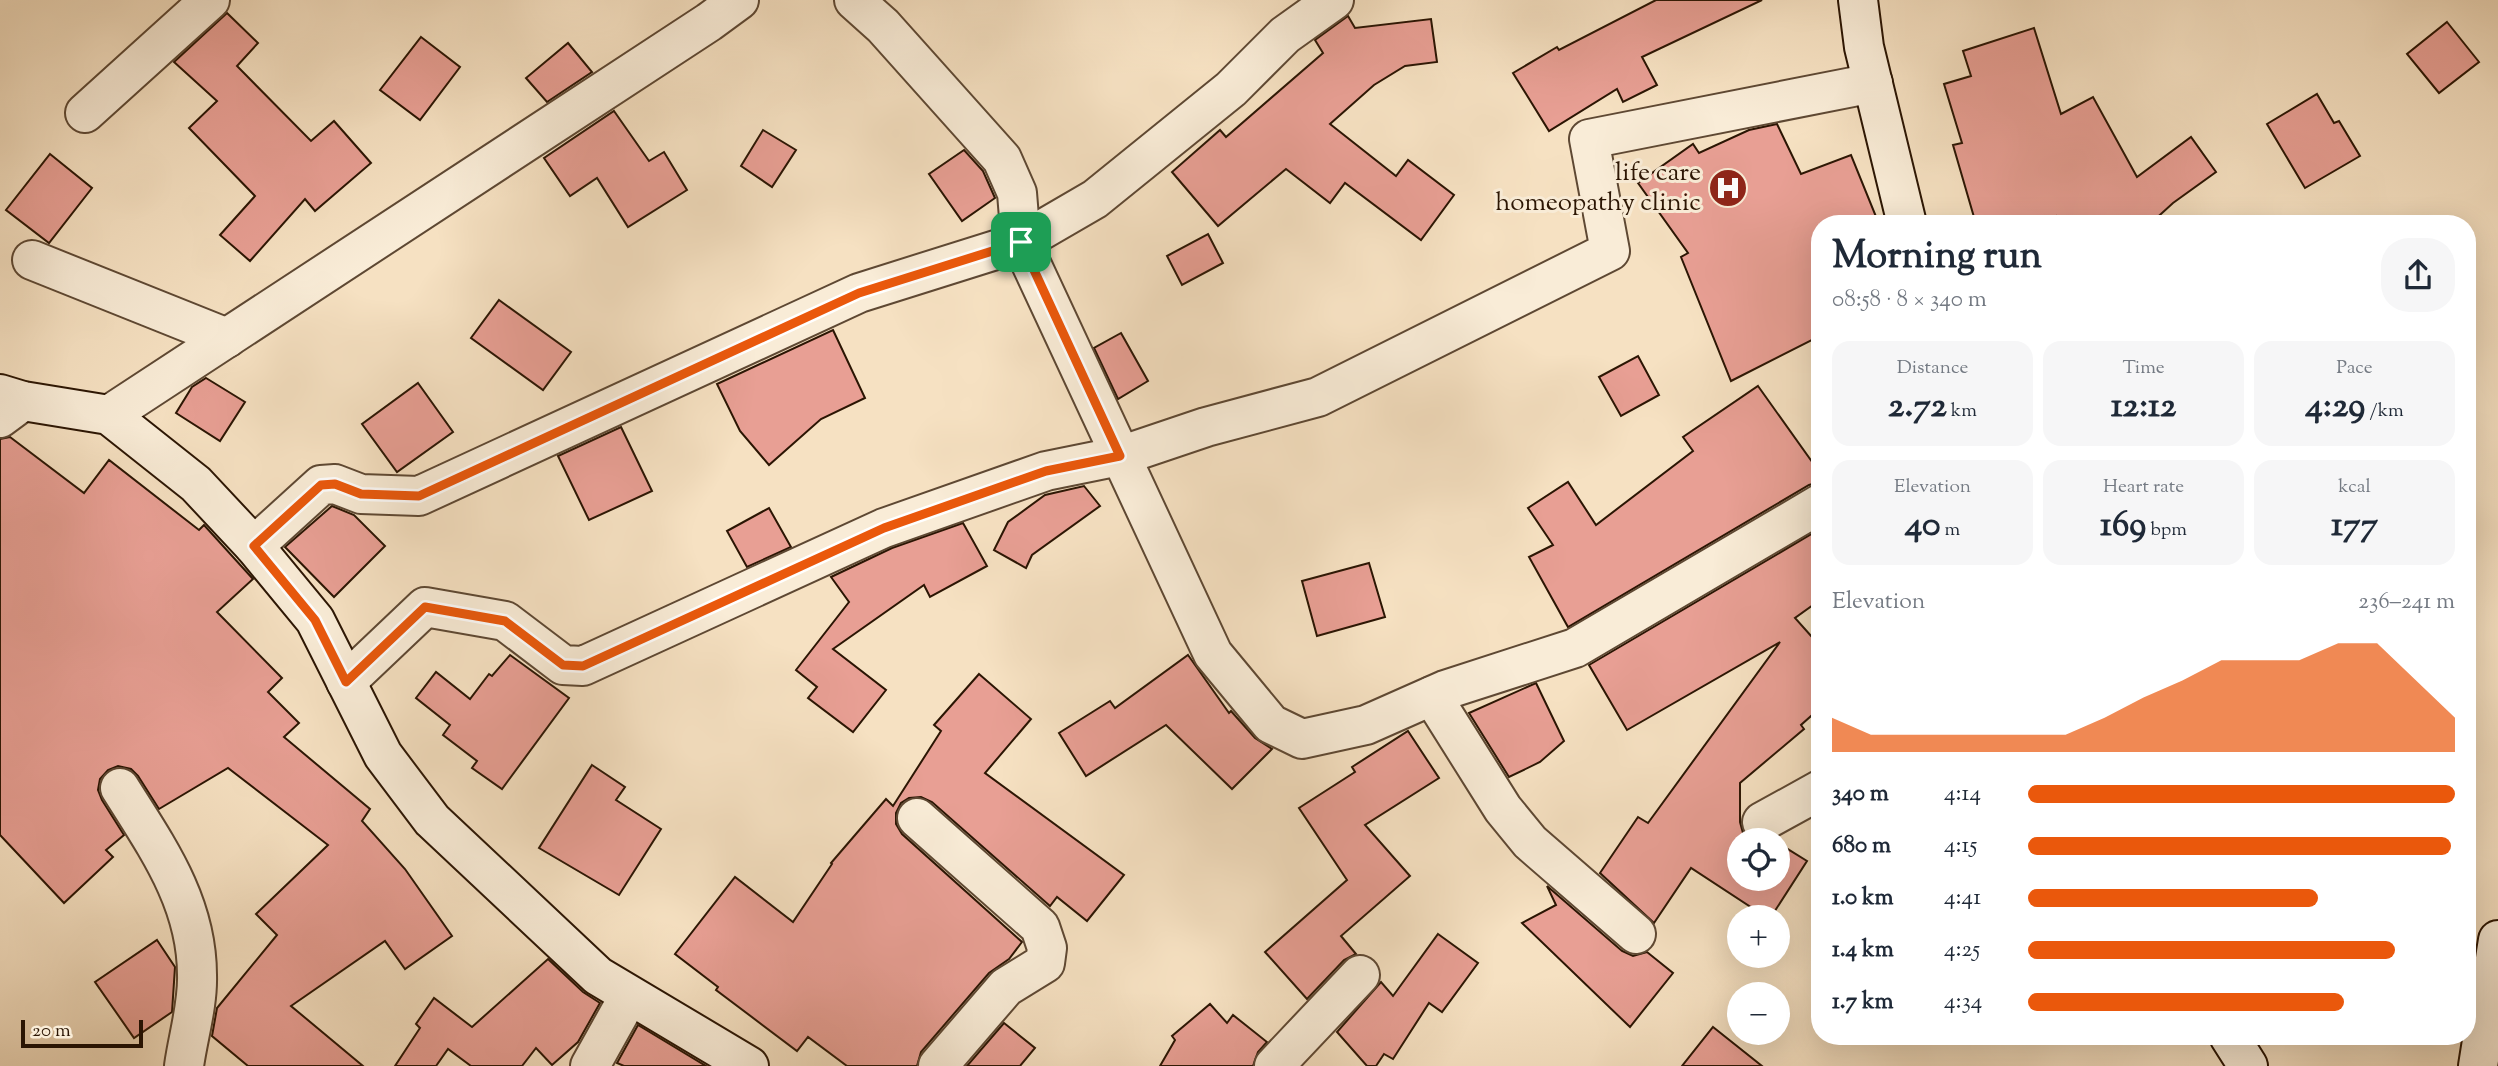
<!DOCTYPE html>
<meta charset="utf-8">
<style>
:root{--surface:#fff;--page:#f6f6f7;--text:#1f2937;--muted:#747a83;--accent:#ea580c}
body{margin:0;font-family:"Sorts Mill Goudy",serif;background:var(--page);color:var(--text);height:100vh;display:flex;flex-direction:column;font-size:26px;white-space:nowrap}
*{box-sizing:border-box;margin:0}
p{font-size:23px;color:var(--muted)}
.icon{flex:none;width:38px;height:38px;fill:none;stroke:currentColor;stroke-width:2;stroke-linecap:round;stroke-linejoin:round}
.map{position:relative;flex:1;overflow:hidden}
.panel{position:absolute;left:1811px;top:215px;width:665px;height:830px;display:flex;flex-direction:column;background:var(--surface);border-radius:28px;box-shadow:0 7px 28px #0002}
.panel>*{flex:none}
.buttons{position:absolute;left:1727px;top:828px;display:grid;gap:14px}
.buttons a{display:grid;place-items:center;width:63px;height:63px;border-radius:50%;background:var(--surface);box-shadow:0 7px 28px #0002;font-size:35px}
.scale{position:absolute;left:21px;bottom:18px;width:122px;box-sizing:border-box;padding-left:7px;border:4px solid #2b1503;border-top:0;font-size:19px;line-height:24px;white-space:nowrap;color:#2b1503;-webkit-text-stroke:5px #f9ecd7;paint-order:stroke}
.pin{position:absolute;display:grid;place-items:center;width:60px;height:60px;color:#fff;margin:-30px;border-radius:14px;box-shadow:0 4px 10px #0006}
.round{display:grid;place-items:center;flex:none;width:74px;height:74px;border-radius:28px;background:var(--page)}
.head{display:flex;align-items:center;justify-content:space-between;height:119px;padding:0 21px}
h1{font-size:38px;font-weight:800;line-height:52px}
.stats{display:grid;grid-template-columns:repeat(3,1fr);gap:10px;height:119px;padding:7px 21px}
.stats div{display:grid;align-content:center;border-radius:18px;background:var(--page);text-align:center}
.stats b{font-size:35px;font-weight:800}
.stats small{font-size:19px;font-weight:400}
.stats p{font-size:19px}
.chart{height:196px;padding:14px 21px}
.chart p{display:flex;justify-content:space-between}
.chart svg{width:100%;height:126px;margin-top:7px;fill:var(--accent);opacity:.7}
ul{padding:0 21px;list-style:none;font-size:23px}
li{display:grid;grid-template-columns:112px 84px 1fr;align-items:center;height:52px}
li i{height:18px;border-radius:9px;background:var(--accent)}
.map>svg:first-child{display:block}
</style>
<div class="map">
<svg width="2498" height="1066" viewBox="0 0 2498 1066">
<rect width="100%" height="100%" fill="#f6e1c2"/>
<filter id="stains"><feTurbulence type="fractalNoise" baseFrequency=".00286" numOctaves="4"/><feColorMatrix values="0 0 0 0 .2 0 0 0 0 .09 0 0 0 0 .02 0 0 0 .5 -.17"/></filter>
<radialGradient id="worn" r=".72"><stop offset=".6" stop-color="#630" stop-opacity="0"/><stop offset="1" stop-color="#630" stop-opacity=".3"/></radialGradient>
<g fill="#e89f94" stroke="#2b1503" stroke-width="2">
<path d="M1656 0H1762L1642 57 1657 85 1623 102 1617 89 1549 131 1513 73 1557 47 1559 50Z"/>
<path d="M227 13 258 43 237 66 311 141 334 121 371 163 315 211 305 199 250 261 220 235 255 196 189 128 217 101 174 62Z"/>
<path d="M1348 16 1355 28 1431 19 1437 62 1405 66 1374 85 1330 124 1396 176 1408 160 1454 195 1421 240 1345 183 1330 203 1286 169 1218 226 1172 172 1220 130 1226 137 1323 53 1315 40Z"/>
<path d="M2447 22 2479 62 2439 93 2407 54Z"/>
<path d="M2034 28 2061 114 2093 97 2137 177 2191 137 2216 172 2173 203 2150 224H2063L2056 216 2030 224H1976L1953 145 1962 143 1944 84 1971 76 1963 51Z"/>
<path d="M421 37 460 67 420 120 380 90Z"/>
<path d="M568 43 592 72 547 102 526 78Z"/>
<path d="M2317 94 2334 123 2339 121 2360 156 2305 188 2267 124Z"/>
<path d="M614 111 649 161 664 152 687 190 628 227 597 178 570 196 544 158Z"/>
<path d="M1777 124 1801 174 1851 155 1879 224H1820V336L1731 381 1681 257 1688 253 1638 183 1693 144 1699 153 1749 130Z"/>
<path d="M763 130 796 150 772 187 741 166Z"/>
<path d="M964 150 983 171 995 198 962 221 929 174Z"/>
<path d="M50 154 92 188 49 243 6 210Z"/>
<path d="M1208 234 1223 263 1182 285 1167 256Z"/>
<path d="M499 300 571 352 543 390 471 338Z"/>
<path d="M833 330 865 398 821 419 769 465 740 431 717 384Z"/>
<path d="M1121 333 1148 381 1118 399 1094 348Z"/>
<path d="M1638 356 1659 395 1621 416 1599 377Z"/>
<path d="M206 378 245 402 220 441 176 413 192 387Z"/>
<path d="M418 383 453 432 397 472 362 424Z"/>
<path d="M1758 386 1820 473V482L1809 485 1568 627 1529 557 1553 545 1528 508 1568 482 1596 525 1693 451 1683 437Z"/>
<path d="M621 427 652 491 589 520 558 456Z"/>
<path d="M10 437 84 493 109 460 199 530 204 525 253 579 217 612 282 678 268 692 299 723 284 737 370 809 362 821 405 869 452 936 405 969 385 941 291 1006 363 1066H248L212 1036 217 1008 277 935 256 914 328 845 228 768 159 809 138 776 131 769 118 766 108 770 100 779 98 790 102 800 124 835 106 850 113 857 64 903 0 835V439Z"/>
<path d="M1084 486 1100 506 1032 555 1026 568 994 550 1008 522 1045 495Z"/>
<path d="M332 506 354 515 385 546 334 597 285 547Z"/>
<path d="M769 508 791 547 747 567 727 531Z"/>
<path d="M963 523 987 566 930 597 924 585 833 649 886 690 853 732 808 698 817 687 796 670 849 602 831 577 892 548Z"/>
<path d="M1820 529V600L1795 618 1820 646V708L1801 725 1804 729 1740 783V822L1743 833 1750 840H1740V878H1778V843L1807 861 1771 917H1766L1691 868 1654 923 1600 873 1638 817 1648 823 1780 642 1627 730 1589 665Z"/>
<path d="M1369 563 1385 617 1317 636 1302 581Z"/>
<path d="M510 655 569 698 502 789 472 768 477 761 443 735 450 725 416 698 436 672 470 699 489 674 492 676Z"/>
<path d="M1188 655 1229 713 1231 711 1255 738 1272 749 1232 789 1166 725 1086 776 1059 733 1110 701 1115 708Z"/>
<path d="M979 674 1031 719 985 773 1124 875 1087 921 1057 897 1050 906 932 802 921 797 909 798 901 803 896 813V824L902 834 1022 942 1009 959 989 973 921 1052 917 1066H847L808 1037 797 1051 716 990 718 987 675 954 735 877 793 922 832 864 831 863 886 799 893 806 941 731 934 725Z"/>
<path d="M1536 683 1564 741 1540 762 1509 777 1469 713Z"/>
<path d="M1408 731 1439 778 1365 825 1410 876 1341 936 1356 954 1344 960 1307 999 1265 952 1347 880 1299 808 1355 772 1352 767Z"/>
<path d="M592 765 625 787 616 800 661 829 619 895 539 848Z"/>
<path d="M1547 886 1622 951 1633 956 1647 952 1673 973 1630 1027 1522 923 1556 905Z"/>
<path d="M1438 934 1478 963 1442 1012 1429 1003 1393 1059 1384 1054 1376 1066H1367L1337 1032 1381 982 1393 996Z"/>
<path d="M157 940 175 967 172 1012 134 1038 95 982Z"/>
<path d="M548 959 583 992 600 1003 578 1042 552 1065 536 1048 522 1066H471L448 1049 436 1066H395L420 1028 416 1024 434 998 472 1027Z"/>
<path d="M1210 1004 1227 1023 1233 1015 1267 1042 1258 1052 1253 1066H1160L1175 1040 1172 1036Z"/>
<path d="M1004 1023 1035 1048 1020 1066H967Z"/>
<path d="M638 1025 706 1066H624L617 1063Z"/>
<path d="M1713 1027 1762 1066H1682Z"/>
</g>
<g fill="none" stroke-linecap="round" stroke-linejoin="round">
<defs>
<g id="street">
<path d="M854 0 883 26 1002 159 1017 193 1021 242 1213 654 1271 724 1302 739 1366 725 1445 690 1575 648 1820 504"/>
<path d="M85 113 210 0"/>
<path d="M32 260 227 338"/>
<path d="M109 415 709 22 739 0"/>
<path d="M0 418 23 401"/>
<path d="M254 546 321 485 335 484 361 494 419 496 859 293 1021 242 1095 199 1231 89 1285 35 1334 0"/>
<path d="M346 682 425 607 505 621 563 665 583 666 884 528 1046 471 1120 456 1206 427 1318 397 1610 251 1589 139 1873 83"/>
<path d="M1432 696 1503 809 1530 842 1636 934"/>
<path d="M120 788C157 847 197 902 197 975 198 1005 188 1037 184 1066"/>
<path d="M917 818 1040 927 1047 948 1045 963 1006 987 938 1066"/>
<path d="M1762 822 1820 790"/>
<path d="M590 1066 629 996"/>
<path d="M1274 1066 1360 975"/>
</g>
<g id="secondary">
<path d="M1858 0 1864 47 1907 224"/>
<path d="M0 394 23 401 109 415 196 484 254 546 315 620 383 755 432 820 598 976 749 1066"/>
<path d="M2229 1036 2248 1066"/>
<path d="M2478 1066 2498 940"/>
</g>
</defs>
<use href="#street" stroke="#5e4833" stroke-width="42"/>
<use href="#secondary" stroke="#2b1503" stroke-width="42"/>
<use href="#street" stroke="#f9ecd7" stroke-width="38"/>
<use href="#secondary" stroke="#f9ecd7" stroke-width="38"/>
</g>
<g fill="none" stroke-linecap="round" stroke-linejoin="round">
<defs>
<path id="route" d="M1021 242 1120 456 1046 471 884 528 583 666 563 665 505 621 425 607 346 682 315 620 254 546 321 485 335 484 361 494 419 496 859 293Z"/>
</defs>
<use href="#route" stroke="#fff" stroke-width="14"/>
<use href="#route" stroke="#ea580c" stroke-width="9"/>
</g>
<defs>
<symbol id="hospital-disc" viewBox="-11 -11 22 22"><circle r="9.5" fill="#8f2418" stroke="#f9ecd7"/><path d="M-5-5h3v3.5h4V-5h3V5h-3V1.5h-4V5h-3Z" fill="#fff"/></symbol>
</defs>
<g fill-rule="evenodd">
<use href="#hospital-disc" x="1706" y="166" width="44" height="44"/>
</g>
<g text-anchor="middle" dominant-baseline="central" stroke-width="6" stroke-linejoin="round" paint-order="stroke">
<g font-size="26" fill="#2b1503" stroke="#f9ecd7" text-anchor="end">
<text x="1701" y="173">life care<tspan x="1701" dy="30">homeopathy clinic</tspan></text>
</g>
</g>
<rect width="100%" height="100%" filter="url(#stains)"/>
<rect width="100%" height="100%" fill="url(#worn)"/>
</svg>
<div class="buttons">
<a><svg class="icon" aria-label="locate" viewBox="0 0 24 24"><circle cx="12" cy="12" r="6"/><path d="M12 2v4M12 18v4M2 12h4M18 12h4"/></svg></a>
<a>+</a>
<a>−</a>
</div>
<div class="scale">20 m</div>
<div class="pin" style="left:1021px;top:242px;background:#1e9e55"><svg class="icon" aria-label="arrive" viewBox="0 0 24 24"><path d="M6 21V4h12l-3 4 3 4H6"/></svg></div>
<section class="panel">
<div class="head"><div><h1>Morning run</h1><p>08:58 · 8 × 340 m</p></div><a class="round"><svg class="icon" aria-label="share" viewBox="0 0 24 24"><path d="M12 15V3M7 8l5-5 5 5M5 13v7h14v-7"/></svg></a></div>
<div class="stats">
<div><p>Distance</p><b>2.72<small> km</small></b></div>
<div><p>Time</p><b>12:12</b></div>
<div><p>Pace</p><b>4:29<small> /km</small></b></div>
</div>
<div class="stats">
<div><p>Elevation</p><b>40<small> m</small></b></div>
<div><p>Heart rate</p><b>169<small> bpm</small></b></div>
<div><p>kcal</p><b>177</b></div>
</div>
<div class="chart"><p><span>Elevation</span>236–241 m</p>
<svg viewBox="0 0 160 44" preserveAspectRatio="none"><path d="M0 44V32L10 38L20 38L30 38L40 38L50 38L60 38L70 32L80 25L90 19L100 12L110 12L120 12L130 6L140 6L150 19L160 32V44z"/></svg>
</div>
<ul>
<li><b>340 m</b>4:14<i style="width:100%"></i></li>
<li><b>680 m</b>4:15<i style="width:99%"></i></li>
<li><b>1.0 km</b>4:41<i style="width:68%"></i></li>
<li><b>1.4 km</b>4:25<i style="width:86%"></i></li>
<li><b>1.7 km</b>4:34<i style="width:74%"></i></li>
</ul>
</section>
</div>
